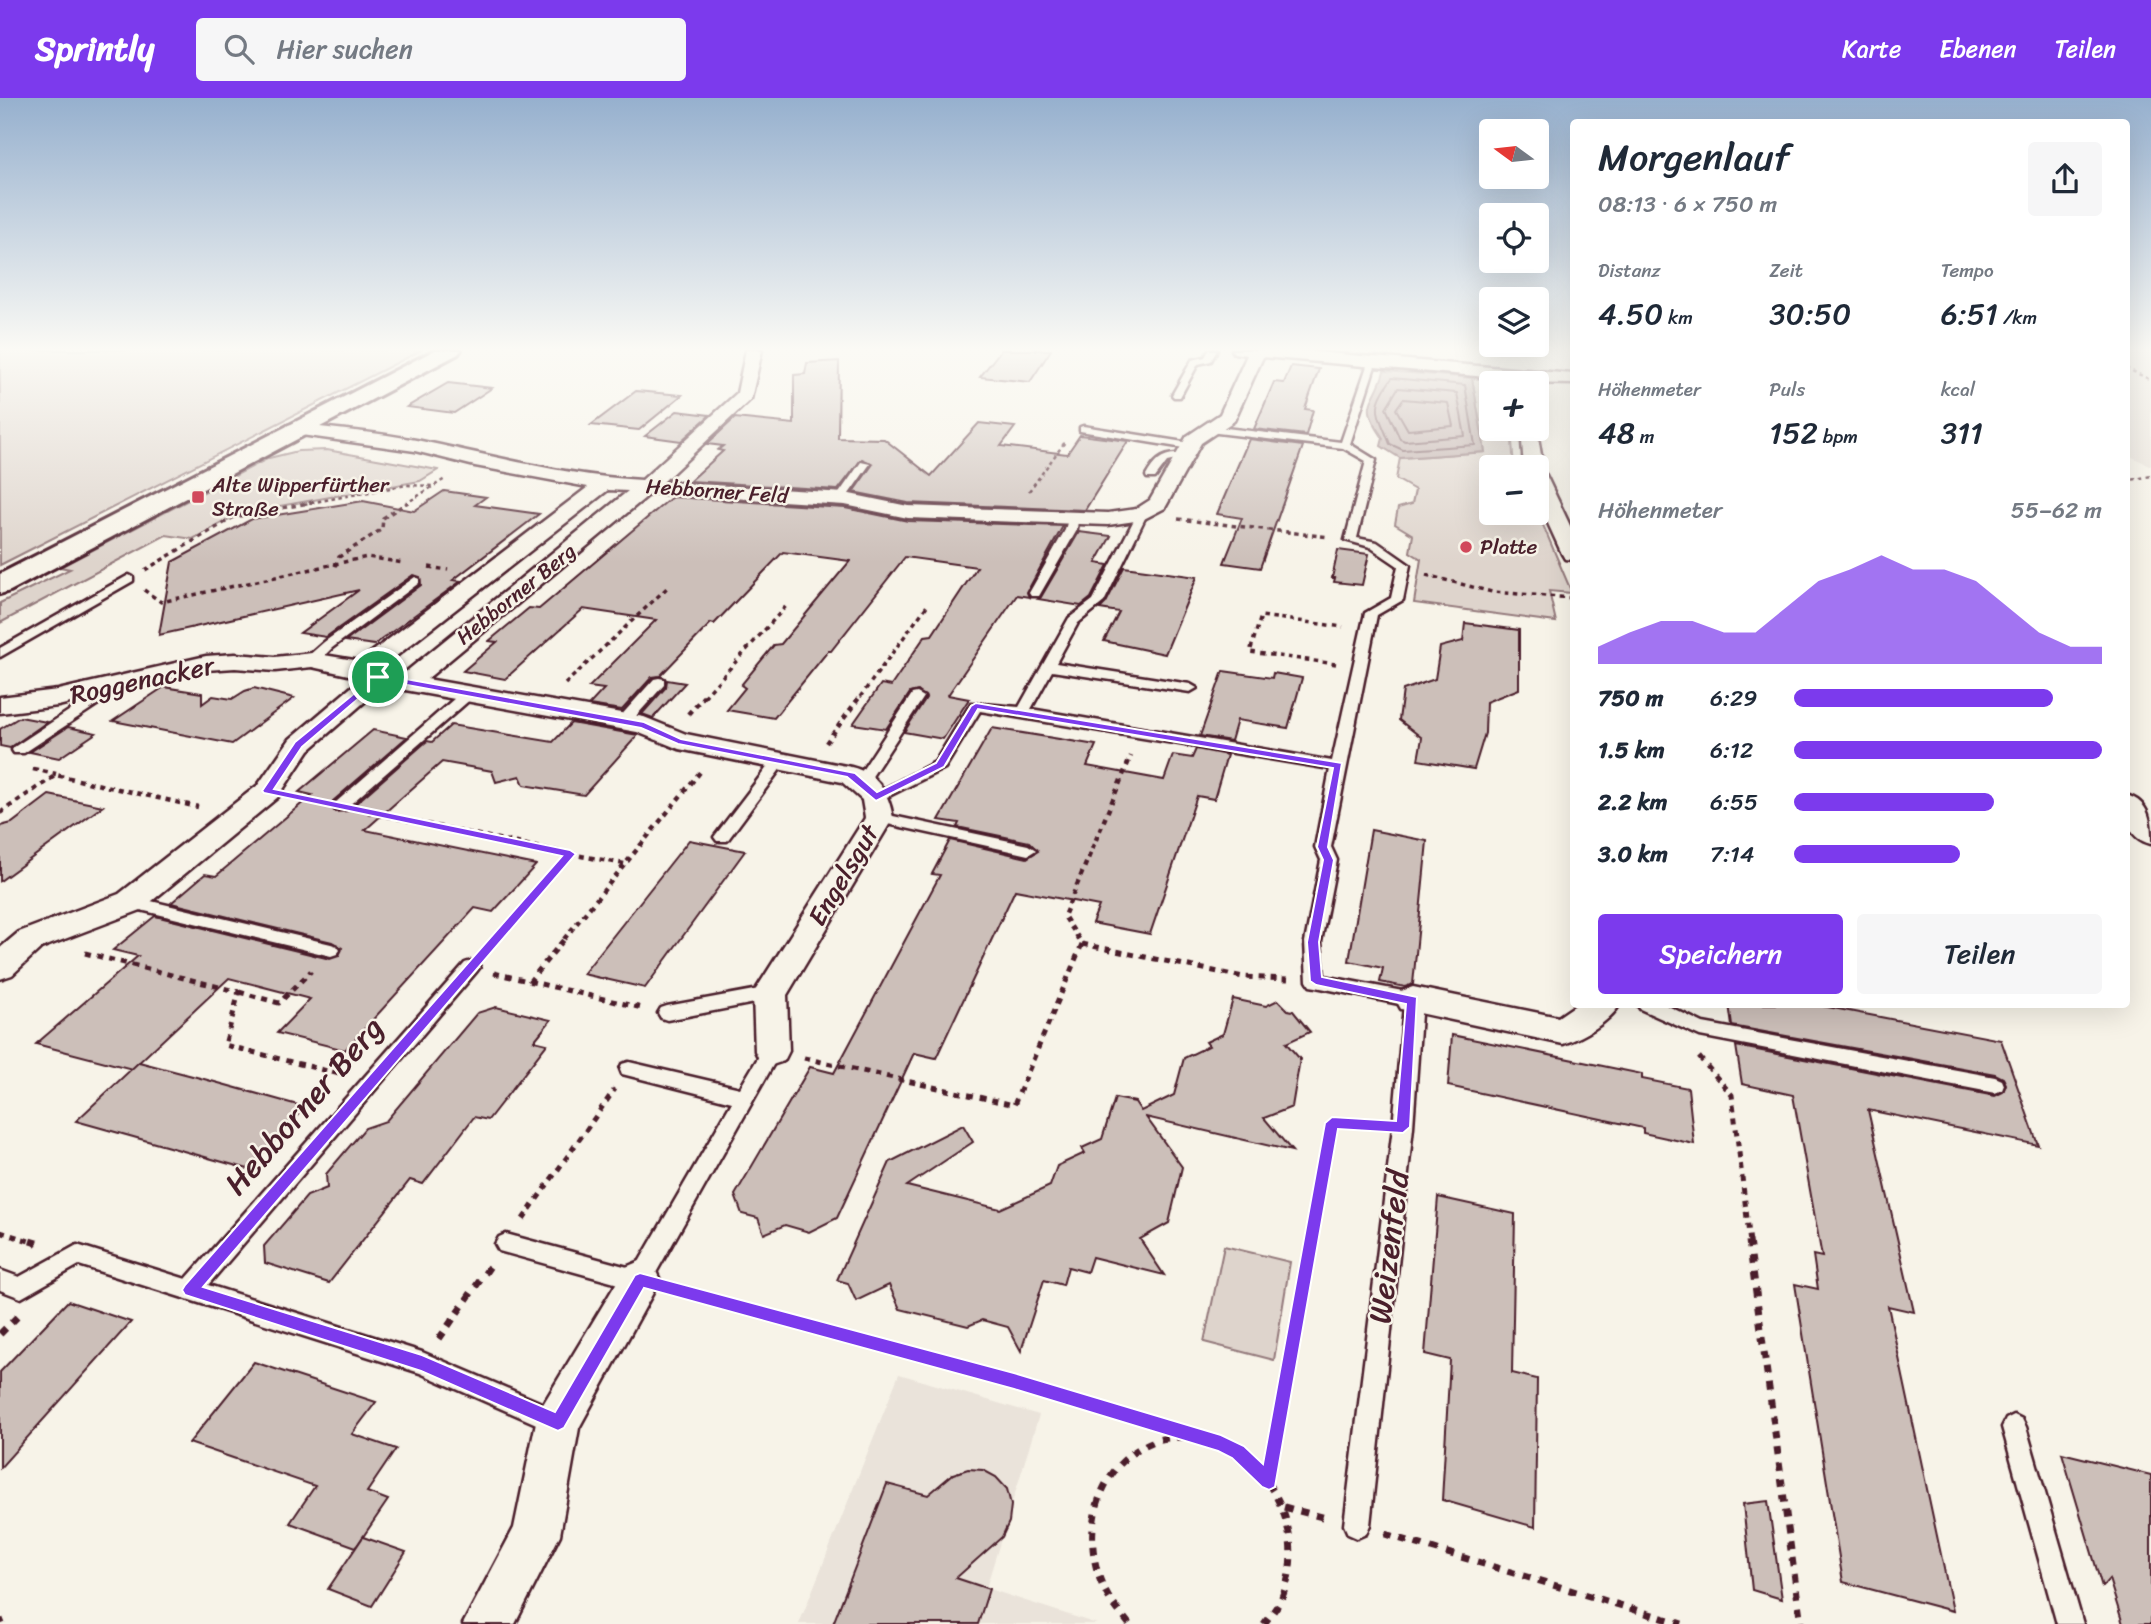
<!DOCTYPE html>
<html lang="de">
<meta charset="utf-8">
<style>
:root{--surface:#fff;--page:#f6f6f7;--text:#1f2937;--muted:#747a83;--accent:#7c3aed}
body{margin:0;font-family:Sriracha,sans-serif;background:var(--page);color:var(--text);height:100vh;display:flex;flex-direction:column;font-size:26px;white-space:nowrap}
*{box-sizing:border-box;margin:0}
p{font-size:23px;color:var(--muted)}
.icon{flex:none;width:38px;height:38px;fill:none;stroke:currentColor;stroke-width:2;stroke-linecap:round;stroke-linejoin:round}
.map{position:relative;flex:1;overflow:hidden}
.sheet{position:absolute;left:1570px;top:21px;width:560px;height:889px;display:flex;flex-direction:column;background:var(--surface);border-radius:7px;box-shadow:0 7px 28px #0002}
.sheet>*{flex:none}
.needle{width:46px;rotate:285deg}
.tools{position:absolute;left:1479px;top:21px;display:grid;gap:14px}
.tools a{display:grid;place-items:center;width:70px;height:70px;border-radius:7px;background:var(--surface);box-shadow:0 7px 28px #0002;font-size:35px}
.pin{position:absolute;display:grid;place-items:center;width:60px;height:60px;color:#fff;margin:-30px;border:4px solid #fff;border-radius:50%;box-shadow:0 2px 7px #0007}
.round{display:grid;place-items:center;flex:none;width:74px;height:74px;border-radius:7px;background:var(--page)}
.overview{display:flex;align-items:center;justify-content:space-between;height:119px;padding:0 28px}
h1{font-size:38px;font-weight:600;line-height:52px}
.stats{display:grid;grid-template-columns:repeat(3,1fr);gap:10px;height:119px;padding:7px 28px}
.stats div{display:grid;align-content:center}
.stats b{font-size:30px;font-weight:600}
.stats small{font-size:19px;font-weight:400}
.stats p{font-size:19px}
.chart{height:196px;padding:14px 28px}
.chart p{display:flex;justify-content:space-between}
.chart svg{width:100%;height:126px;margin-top:7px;fill:var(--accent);opacity:.7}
.primary-button{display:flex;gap:14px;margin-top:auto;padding:14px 28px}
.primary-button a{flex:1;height:80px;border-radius:7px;background:var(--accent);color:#fff;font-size:28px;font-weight:600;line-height:80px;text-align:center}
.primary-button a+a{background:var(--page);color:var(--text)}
ul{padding:0 28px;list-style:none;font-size:23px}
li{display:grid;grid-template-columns:112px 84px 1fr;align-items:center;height:52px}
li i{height:18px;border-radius:9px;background:var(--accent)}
header{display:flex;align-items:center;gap:42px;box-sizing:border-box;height:98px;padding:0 35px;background:var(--accent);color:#fff}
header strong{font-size:33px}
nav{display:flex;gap:38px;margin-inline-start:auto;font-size:24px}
.search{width:490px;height:63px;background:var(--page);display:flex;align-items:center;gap:18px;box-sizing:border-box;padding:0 24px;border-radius:7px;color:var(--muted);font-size:26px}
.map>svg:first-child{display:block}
</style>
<header>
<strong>Sprintly</strong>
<div class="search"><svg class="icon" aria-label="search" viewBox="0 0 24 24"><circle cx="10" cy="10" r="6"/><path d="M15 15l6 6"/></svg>Hier suchen</div>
<nav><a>Karte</a><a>Ebenen</a><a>Teilen</a></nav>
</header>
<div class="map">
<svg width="2151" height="1526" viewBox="0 0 2151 1526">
<rect width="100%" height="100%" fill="#f7f3e8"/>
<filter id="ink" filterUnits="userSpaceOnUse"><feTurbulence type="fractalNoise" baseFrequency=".0143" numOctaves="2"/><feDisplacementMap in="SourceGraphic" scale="14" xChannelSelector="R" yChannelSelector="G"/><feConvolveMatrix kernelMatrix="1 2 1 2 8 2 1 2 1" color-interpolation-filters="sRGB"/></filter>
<g filter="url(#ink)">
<g fill="#eae3da">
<path d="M2126 252H2151V368L2126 356Z"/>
<path d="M899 1276 1039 1317 986 1490 1097 1526H799Z"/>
</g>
<g fill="#ded4cc" stroke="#947a7c" stroke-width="2">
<path d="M0 252H422L0 467Z"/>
<path d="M1472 280 1507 285H1491V331H1511L1514 369H1491V415H1536L1537 413 1572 495 1549 493 1556 524 1414 505 1421 461 1410 454 1413 437 1395 426 1398 410 1412 406 1415 392 1396 381 1400 360 1485 354Z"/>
<path d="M327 352 438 372 420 383 240 415 193 441 166 437 0 525V505L70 471 60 469 269 360 298 353Z"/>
<path d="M1224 1148 1290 1164 1274 1262 1204 1244Z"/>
</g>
<path fill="#bcaaa7" stroke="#8e7275" stroke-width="2" d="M1384 273 1472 280 1485 354 1400 360 1381 348 1383 340C1357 303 1376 306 1384 273Z"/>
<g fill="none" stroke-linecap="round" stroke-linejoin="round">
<g stroke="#78575d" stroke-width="2">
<path d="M1392 280 1465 287 1475 347 1403 352 1390 346C1377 312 1370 311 1392 280Z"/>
<path d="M1398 290 1457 295 1465 338 1405 343 1400 341 1386 310Z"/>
<path d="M1403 301 1448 305 1453 328 1408 332 1396 311Z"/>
</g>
</g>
<g fill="#ccbfb9" stroke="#4a1f2b" stroke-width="2">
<path d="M1001 252H1051L1030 284 980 279Z"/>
<path d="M839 263 838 340 884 341 931 378 979 325 1015 329 1001 348 1067 356 1080 337 1128 343 1085 412 908 405 853 394 873 366 862 361 838 392 690 383 723 353 718 352 723 348 707 346 735 320 794 326V277L805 276 807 265Z"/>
<path d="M1291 268 1319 271 1305 311 1313 312 1306 337 1254 331 1274 284 1284 285Z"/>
<path d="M448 285 492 290 454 315 407 309Z"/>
<path d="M636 293 682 297 639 332 591 327Z"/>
<path d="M677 313 710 317 681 343 645 338Z"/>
<path d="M1249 341 1303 348 1260 470 1224 465 1242 420 1217 416Z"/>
<path d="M444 393 486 399 475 407 539 416 453 482 461 483 374 547 346 543 421 487 420 479 413 477 326 539 300 535 359 492 159 537 172 464 252 421 363 403 414 413Z"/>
<path d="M672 399 845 410 908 423 1063 428 1027 494 1029 499 1017 497 948 597 969 601 943 641 904 634 926 600 918 593 910 595 886 631 853 626 881 586 891 588 925 538 932 537 977 469 905 459 831 553H828L774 620 727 612 745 590 741 587 774 547 781 546 850 463 783 454 714 526 711 525 660 578 652 579 622 612 589 607 604 591 589 589 656 522 583 511 505 581 463 573 497 544 489 543 529 510 539 511Z"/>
<path d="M1079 434 1111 438 1096 465 1108 467 1091 500 1081 508 1038 501 1041 499Z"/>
<path d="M1338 452 1369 456 1362 487 1334 484 1335 480H1332Z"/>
<path d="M1124 469 1197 479 1165 556 1104 543 1119 514 1100 511 1106 505Z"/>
<path d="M1465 525 1519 532V591L1486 604 1485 635 1474 671 1418 662 1422 640 1399 622 1403 592 1435 581 1440 549 1463 543Z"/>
<path d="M1223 573 1272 580 1273 575 1302 580 1288 630 1237 622 1231 643 1200 638Z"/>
<path d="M667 582 685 585 653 620 642 616 666 589Z"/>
<path d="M164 589 202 595V606L213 598 232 601 245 593 254 590 294 600 232 646 113 623Z"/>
<path d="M20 619 47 624 10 650 0 648V631Z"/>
<path d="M571 625 638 637 584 697 524 687 520 678 496 684 492 673 442 664 365 732 536 767 493 814 475 810 345 952 277 935 310 901 229 880 132 971 36 946 138 858 113 852 155 818 330 861 339 858 342 850 332 844 171 805 205 776 216 778 312 697 299 694 373 632 407 639 333 703 331 709 335 714 347 713 427 643 432 644 451 627 553 644Z"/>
<path d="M68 629 96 635 59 660 30 654Z"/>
<path d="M992 630 1096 647 1087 668 1164 682 1173 657 1192 660 1196 651 1227 657 1214 701 1197 698 1150 836 1092 825 1099 808 1015 792 936 960 914 955 837 1120 809 1134 785 1127 764 1136 758 1120 742 1116 735 1097 810 969 834 975 940 777 932 776 950 742 1027 760 1038 753 1029 744 957 729 959 725 939 722Z"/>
<path d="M49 697 103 708 0 783V728L12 725Z"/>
<path d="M1371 732 1427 743 1413 886 1405 889 1380 884 1383 870 1349 863Z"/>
<path d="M689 742 745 753 645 890 583 876Z"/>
<path d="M1233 901 1266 908 1278 902 1288 912 1293 913 1310 934 1286 945 1300 961 1292 1009 1264 1020 1292 1053 1146 1019 1182 1069 1169 1125 1140 1141 1164 1177 1092 1159 1087 1174 1068 1169 1063 1187 1044 1182 1021 1253 1008 1229 982 1222 968 1228 900 1211 889 1187 856 1203 848 1185 837 1182 890 1064 963 1027 973 1044 907 1088 1000 1111 1050 1088 1057 1068 1085 1055 1082 1050 1102 1041 1115 1000 1135 1004 1141 1013 1174 997 1184 960 1209 948 1206 944 1223 936Z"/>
<path d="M1729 906H1812L2001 942 2038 1047 1868 1012 1914 1214 1888 1208 1953 1513 1843 1484 1795 1186 1818 1191 1813 1157 1822 1159 1793 997 1742 986 1736 948 1995 998 2003 994 2006 986 2003 980 1995 976 1732 928Z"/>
<path d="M496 909 551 922 534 943 547 946 488 1022 474 1019 423 1086 410 1082 329 1185 265 1165 264 1148 307 1098 327 1090 326 1076 365 1030 386 1023 477 915Z"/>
<path d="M1452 937 1642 976V981L1688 990 1694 1046 1643 1035V1030L1448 988Z"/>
<path d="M139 964 204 981 305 1009 248 1071 76 1023Z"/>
<path d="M1438 1099 1515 1116 1512 1275 1537 1281 1535 1429 1442 1402 1450 1262 1425 1256Z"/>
<path d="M68 1203 131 1224 0 1370V1274Z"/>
<path d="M254 1264 376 1304 352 1336 396 1351 367 1394 388 1402 356 1449 290 1425 315 1388 189 1345Z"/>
<path d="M2062 1355 2151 1377V1526H2123L2109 1481 2102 1489Z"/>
<path d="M968 1371 983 1372 996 1379 1007 1391 1011 1407 1009 1424 1002 1439 956 1480 989 1491 978 1526H833L887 1386 928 1397 953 1376Z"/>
<path d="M1768 1403 1782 1501 1752 1492 1743 1406Z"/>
<path d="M363 1439 406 1454 372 1508 328 1491Z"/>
</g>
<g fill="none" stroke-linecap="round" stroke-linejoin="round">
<defs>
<g id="lane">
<path d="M1209 252H1217L1211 263 1198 266 1180 299H1174L1172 297 1192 262 1205 259Z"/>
<path d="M1372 262 1376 265 1350 346 1376 362 1357 440 1377 444 1410 467 1403 502 1377 517 1331 749 1337 762 1321 844 1324 878 1413 895 1419 897 1422 902 1413 1029 1370 1427 1366 1436 1357 1440 1348 1436 1344 1427 1393 1029 1404 907 1316 889 1310 888 1307 883 1305 844 1321 762 1315 749 1330 671 980 613 945 670 881 702 876 704 869 699 935 664 971 605 1019 609 1069 520 1093 502 1137 416 1142 413 1147 416 1104 504 1078 525 1056 565 1190 586 1197 590 1190 594 1052 573 1031 611 1332 663 1365 515 1391 500 1398 468 1370 449 1345 442 1366 363 1343 350 1209 334 1204 331 1209 328 1341 344 1368 265Z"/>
<path d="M1083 328 1190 345 1195 348 1190 351 1080 333V329Z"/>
<path d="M1177 356 1189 359 1167 364 1155 380H1147L1146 378C1154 364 1161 356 1177 356Z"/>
<path d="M861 364 870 366 844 403H836L835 401Z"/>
<path d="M1073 418 1078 421 1077 432 1039 498H1031L1029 495 1065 432 1068 421Z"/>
<path d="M129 477 133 479V483L0 559V550Z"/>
<path d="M415 479 419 481V485L332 550 317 565H307V559L324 544Z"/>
<path d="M659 580 664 581V587L628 627H618L616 624 618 621 654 581Z"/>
<path d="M103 585 110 589 100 605 24 655H14L12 652 14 649 90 599 98 586Z"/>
<path d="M468 592 475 596 473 599 345 711H335L333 708 335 705 463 593Z"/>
<path d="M917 595 924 599 871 680 856 686 851 684 849 681 861 674 912 596Z"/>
<path d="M780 658 787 662 727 743H717L714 739 717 735 775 659Z"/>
<path d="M879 715 1028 747 1036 752 1028 757 874 723 871 720 874 717Z"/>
<path d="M130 798 331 846 337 848 340 852 337 856 331 858 124 808 122 804 124 800Z"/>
<path d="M471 863 477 865 480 869 477 873 208 1187 422 1254 565 1315 569 1323 565 1331 557 1335 420 1275 79 1167 21 1200 0 1192V1172L19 1179 77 1147 186 1181 465 865Z"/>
<path d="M770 889 776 891 779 896 776 901 667 922 661 920 658 915 661 910 667 908Z"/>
<path d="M1637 906H1664L1703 925 1995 979 2002 982 2004 987 2002 992 1995 995 1700 938 1640 911Z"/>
<path d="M772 946 779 948 781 953 648 1189 640 1192 499 1153 495 1146 499 1139 506 1136 635 1171 732 1004 622 976 620 971 622 966 629 964 740 990 765 948Z"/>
<path d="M2014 1317 2022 1321 2026 1329 2083 1526H2057L2002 1329 2006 1321Z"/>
</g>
<g id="street">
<path d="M746 252H762L751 301 663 384 845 395 908 408 1108 415 1136 411 1150 402 1187 338 1220 316 1247 257 1234 255 1232 252H1292L1573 276V286L1521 285V282L1263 259 1234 323 1201 345 1165 410 1142 422 1108 427 908 420 845 407 651 395 427 581 644 619 686 636 851 669C877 675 889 695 893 720L787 897 789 953 784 963 772 967 760 963 755 953 753 896 865 720 862 702 842 684 679 651 637 634 383 588 309 652 278 699 141 812 41 850 12 877 0 881V850L19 834 119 796 258 687 290 641 362 580 312 569 275 573 235 570 206 572 58 608 0 615V599L58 592 206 558 235 556 275 559 312 555 360 563 588 389 475 368 415 353 294 336 285 331 288 327 294 326C334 331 376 334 416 342 491 357 565 378 642 382L737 295ZM608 392 628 393 402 577 381 570Z"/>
<path d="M1536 327 1543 369 1540 372 1546 377 1573 434V462L1565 461 1562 456 1536 399V369H1524L1521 331H1536Z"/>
<path d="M2126 697C2151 704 2151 725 2151 746 2126 740 2126 719 2126 697Z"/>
<path d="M1413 889 1558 919 1577 906H1620C1610 924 1582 940 1563 946L1401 911 1396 902 1401 893Z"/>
<path d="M640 1163 654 1169 660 1182 579 1330 560 1437 515 1526H463L514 1430 536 1324 542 1308 626 1169Z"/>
</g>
<path id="primary" d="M435 252H461L458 256 10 493 0 496V476Z"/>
</defs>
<use href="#lane" stroke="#4a1f2b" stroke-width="5"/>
<use href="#street" stroke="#4a1f2b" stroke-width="5"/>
<use href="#primary" stroke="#4a1f2b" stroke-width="6"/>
<g stroke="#4a1f2b" stroke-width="2.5" stroke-dasharray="3.5 3.5" stroke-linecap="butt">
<path d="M2126 270 2151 282"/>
<path d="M2126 383 2151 378"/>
<path d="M1029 393 1065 344"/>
<path d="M304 406 407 387 435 388"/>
<path d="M405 406 445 381"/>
</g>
<g stroke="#4a1f2b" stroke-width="3.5" stroke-dasharray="4.5 4.5" stroke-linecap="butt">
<path d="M1178 421 1329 439"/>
<path d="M335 468 339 459 382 431 383 420 408 404"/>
<path d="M429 469 448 472"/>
<path d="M145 472 234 419 314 404"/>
<path d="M1426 477 1492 494 1573 500"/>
<path d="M144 492 161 504 367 459 403 465"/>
<path d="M1336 566 1250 554 1261 518 1343 529"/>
<path d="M565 586 669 488"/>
<path d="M704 599 788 506"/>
<path d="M860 599 929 505"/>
</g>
<g stroke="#4a1f2b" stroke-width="4.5" stroke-dasharray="5 5" stroke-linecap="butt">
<path d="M688 616 705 597"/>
<path d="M826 645 861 597"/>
<path d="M33 671 56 676"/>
<path d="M299 700 318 704"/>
<path d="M368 714 570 756 496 841"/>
<path d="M0 715 56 677 198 709"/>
<path d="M570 756 625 766"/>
<path d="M564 841 701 673"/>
<path d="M1079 841 1064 818 1131 658"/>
</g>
<g stroke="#4a1f2b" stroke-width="5" stroke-dasharray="6 6" stroke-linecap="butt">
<path d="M1082 846 1243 879 1288 881"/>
<path d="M486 852 497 839"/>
<path d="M85 855 239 894 225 947 343 977"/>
<path d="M494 875 642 910"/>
<path d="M529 884 566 839"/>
<path d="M239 894 279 905 311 873"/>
<path d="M1699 959 1732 997 1750 1145"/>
<path d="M804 960 1014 1007 1082 846 1077 839"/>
<path d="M523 1121 615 991"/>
<path d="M0 1134 36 1145"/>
<path d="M1311 1145 1332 1025 1376 1027"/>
</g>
<g stroke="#4a1f2b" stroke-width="7" stroke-dasharray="8 8" stroke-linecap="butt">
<path d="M30 1143 40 1146"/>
<path d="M1749 1143 1801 1526"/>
<path d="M675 1191 1014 1283 1205 1341"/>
<path d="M0 1236 19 1217"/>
<path d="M439 1241 490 1168"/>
<path d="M1204 1340C1222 1348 1240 1356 1255 1370 1288 1403 1301 1455 1282 1499 1278 1509 1270 1517 1264 1526"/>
<path d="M1269 1382 1311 1143"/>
<path d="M1284 1409 1326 1420"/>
<path d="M1385 1436 1682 1526"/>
<path d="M0 1521 2 1526"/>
<path d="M1129 1526C1123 1518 1115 1509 1109 1500 1077 1447 1092 1369 1152 1344 1163 1339 1177 1340 1189 1338"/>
</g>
<use href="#lane" fill="#f7f3e8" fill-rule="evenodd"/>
<use href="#street" fill="#f7f3e8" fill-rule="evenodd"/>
<use href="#primary" fill="#f7f3e8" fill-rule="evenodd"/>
</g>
</g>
<linearGradient id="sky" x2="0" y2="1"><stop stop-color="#96b0ce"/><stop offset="0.54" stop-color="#fbfaf5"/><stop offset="1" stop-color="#fbfaf5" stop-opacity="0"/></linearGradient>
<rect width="2151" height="465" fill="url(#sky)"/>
<path fill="#7c3aed" stroke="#fff" stroke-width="2" fill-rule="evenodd" d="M378 576 644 624 681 641 855 675 877 694 936 665 971 608 976 605 1342 665 1328 749 1334 762 1319 844 1322 879 1417 899 1410 1029 1403 1035 1338 1031 1275 1389 1269 1392 1262 1389 1232 1360 1218 1353 1014 1291 644 1190 564 1330 558 1333 421 1273 185 1197 182 1192 185 1187 562 758 264 695 262 693 295 644ZM380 582 641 630 678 646 847 679 876 703 944 669 978 611 1333 670 1317 749 1323 762 1307 844 1310 883 1316 887 1406 906 1396 1023 1332 1019 1325 1025 1263 1366 1244 1348 1221 1337 1014 1275 640 1175 635 1177 555 1314 422 1257 203 1189 576 756 570 752 274 691 302 649Z"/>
<g fill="#d1495b" stroke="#f7f3e8" stroke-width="2.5">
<rect x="191" y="392" width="14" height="14" rx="3.5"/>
<circle cx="1466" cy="449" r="7"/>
</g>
<g text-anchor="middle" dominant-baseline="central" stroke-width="5" stroke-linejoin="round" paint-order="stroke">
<g font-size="21" fill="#4a1f2b" stroke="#f7f3e8" text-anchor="start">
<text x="212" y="387">Alte Wipperfürther<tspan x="212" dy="24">Straße</tspan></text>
<text x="1480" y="449">Platte</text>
</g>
<g font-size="21" fill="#4a1f2b" stroke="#f7f3e8">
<text transform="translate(717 393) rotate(4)">Hebborner Feld</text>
<text transform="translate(516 496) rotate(-39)">Hebborner Berg</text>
</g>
<g font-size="26" fill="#4a1f2b" stroke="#f7f3e8">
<text transform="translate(142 582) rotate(-12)">Roggenacker</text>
<text transform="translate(843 777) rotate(-59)">Engelsgut</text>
</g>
<g font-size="32" fill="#4a1f2b" stroke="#f7f3e8">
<text transform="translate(304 1008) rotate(-49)">Hebborner Berg</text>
<text transform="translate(1389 1149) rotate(-83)">Weizenfeld</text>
</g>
</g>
</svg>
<div class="tools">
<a><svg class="needle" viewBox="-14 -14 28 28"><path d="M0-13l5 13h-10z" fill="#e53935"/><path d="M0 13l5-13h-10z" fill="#747a83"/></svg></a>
<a><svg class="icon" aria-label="locate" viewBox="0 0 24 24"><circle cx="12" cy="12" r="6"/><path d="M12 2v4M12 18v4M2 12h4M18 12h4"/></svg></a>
<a><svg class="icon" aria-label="layers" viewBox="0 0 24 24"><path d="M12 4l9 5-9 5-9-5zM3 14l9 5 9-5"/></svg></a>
<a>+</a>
<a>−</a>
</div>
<div class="pin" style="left:378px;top:579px;background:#1e9e55"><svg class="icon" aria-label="arrive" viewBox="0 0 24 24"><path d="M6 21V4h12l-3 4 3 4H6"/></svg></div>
<section class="sheet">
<div class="overview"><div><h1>Morgenlauf</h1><p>08:13 · 6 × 750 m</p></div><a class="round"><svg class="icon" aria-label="share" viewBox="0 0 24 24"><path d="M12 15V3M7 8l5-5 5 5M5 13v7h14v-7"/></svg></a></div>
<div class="stats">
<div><p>Distanz</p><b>4.50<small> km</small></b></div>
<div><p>Zeit</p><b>30:50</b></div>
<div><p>Tempo</p><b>6:51<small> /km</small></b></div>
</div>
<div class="stats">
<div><p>Höhenmeter</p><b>48<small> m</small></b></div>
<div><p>Puls</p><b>152<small> bpm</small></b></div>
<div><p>kcal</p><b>311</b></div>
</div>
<div class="chart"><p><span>Höhenmeter</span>55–62 m</p>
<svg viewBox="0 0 160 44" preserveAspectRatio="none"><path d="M0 44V38L10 33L20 29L30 29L40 33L50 33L60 24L70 15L80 11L90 6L100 11L110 11L120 15L130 24L140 33L150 38L160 38V44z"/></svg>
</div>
<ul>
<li><b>750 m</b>6:29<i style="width:84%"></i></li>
<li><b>1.5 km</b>6:12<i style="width:100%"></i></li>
<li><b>2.2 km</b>6:55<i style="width:65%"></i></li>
<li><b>3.0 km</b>7:14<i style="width:54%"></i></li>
</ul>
<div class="primary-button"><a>Speichern</a><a>Teilen</a></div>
</section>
</div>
